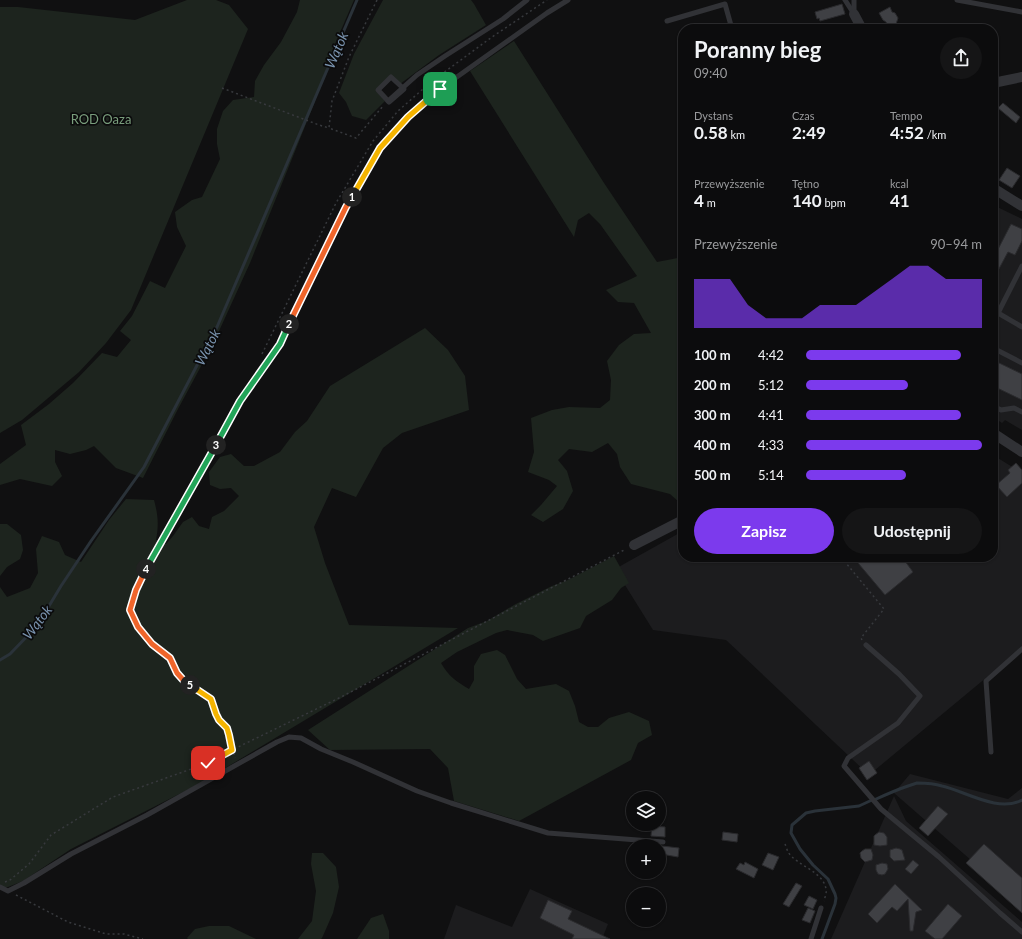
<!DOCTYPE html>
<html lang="pl">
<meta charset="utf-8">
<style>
:root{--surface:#0c0c0d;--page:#151516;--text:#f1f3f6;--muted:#9a9b9d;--line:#2c2c2e;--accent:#7c3aed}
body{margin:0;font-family:Lato,sans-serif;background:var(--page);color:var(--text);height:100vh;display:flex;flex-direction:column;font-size:15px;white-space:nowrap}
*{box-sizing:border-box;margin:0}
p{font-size:13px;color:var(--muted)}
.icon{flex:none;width:22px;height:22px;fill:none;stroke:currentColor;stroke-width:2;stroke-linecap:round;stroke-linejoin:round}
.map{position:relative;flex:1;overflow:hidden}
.side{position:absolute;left:678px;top:24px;width:320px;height:538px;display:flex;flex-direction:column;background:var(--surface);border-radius:16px;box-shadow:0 1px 3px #0004,0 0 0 1px var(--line)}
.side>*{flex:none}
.fabs{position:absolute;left:626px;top:791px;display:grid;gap:8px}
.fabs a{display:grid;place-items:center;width:40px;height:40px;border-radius:50%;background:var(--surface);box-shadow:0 1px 3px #0004,0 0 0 1px var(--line);font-size:20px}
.pin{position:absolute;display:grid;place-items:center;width:34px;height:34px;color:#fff;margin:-17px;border-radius:8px;box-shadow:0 2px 6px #0006}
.km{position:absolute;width:20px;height:20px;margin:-10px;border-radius:50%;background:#222;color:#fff;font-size:11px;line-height:20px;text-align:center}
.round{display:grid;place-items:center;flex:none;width:42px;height:42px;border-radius:21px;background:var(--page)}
.head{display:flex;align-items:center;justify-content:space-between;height:68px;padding:0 16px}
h1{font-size:22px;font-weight:700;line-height:30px}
.metrics{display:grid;grid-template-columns:repeat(3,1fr);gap:6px;height:68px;padding:4px 16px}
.metrics div{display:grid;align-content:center}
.metrics b{font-size:17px;font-weight:700}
.metrics small{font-size:11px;font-weight:400}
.metrics p{font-size:11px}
.chart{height:112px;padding:8px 16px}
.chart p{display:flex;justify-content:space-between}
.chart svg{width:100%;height:72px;margin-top:4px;fill:var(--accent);opacity:.7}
.button{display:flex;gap:8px;margin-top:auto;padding:8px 16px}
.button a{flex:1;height:46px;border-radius:24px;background:var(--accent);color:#fff;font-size:16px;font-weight:700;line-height:46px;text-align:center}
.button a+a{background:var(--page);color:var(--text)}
ul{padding:0 16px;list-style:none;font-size:13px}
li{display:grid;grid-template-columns:64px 48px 1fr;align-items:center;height:30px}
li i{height:10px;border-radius:5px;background:var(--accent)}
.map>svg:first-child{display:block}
</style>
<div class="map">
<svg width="1022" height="939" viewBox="0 0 1022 939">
<rect width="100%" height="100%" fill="#101011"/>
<g fill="#1c1c1e">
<path d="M993 205 1022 219V430L1005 420 1002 423 993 417Z"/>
<path d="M993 455 1022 473V648L869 775 726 640 653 630 615 569 683 531V557H993Z"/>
<path d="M910 774 1008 799 1022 788V902L995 881 894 793Z"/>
<path d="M894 796 906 821 1022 922V939H831Z"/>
<path d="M530 889 608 924 602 939H444L456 905 512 927Z"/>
</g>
<g fill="#1d241e">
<path d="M187 0H216L229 5 248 29 131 310 106 343 79 372 22 420 0 433V7H18L135 20Z"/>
<path d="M300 0H354L335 44 314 104 250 263 214 342 178 409 143 478 116 468 94 446 86 450 70 454 55 450V462L62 476 52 486 20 479 0 485V464L26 445 21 425 49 404 73 383 102 353 117 357 131 340 120 331 132 316 150 281 165 288 186 246 177 227 175 212 192 200 202 197 220 159 217 144V129L223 111 233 100 254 97 255 81 264 65 281 42 297 12Z"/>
<path d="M383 0H471L474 4 486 25 439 55 400 84 391 76 376 91 385 101 366 120 352 116 346 102 339 93 354 54Z"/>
<path d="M514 41 604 183 657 262 683 257V503L679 502 670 494 631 484 620 467 617 454 608 443 592 452 569 449 558 460 567 471 573 491 563 509 543 522 531 515 541 505 557 486 549 480 528 472 534 452 531 418 552 410 569 407 600 408 610 400 611 380 607 361 619 345 634 334 651 333 634 303 618 302 606 290 631 279 637 276 600 224 589 213 578 220 574 237 470 71Z"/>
<path d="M425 328 448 350 465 376 469 410 402 433 383 448 356 497 332 488 314 527 325 563 349 625 458 628 197 785 71 849 23 881 8 887H0V587L7 597 30 588 38 573 36 549 42 536 59 542 65 555 81 562 109 520 126 499 154 500C158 515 159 524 156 540L166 544 173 536 183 522 192 517 199 526 209 529 212 517 224 511 239 496 231 488 220 489 210 485 209 472 220 457 231 454 244 466H254L280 452 295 432 307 421 330 386Z"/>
<path d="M0 524H7L21 535 23 550 20 559 7 567 0 576Z"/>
<path d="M614 556 629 583 621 588 612 600 586 616 580 628 543 641 533 635 507 630 496 633 457 652 441 663C449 677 456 681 469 689L474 680V666L481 654 497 650 505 655 517 679 526 689 556 684 569 691 575 706 579 722 588 727H598L609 718 629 712 649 721 652 735 638 743 631 760 519 821 454 801 448 768 430 749 330 750 308 730 468 628 487 621 514 605 552 586 568 580Z"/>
<path d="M312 853H323L336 867 339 887 333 913 322 938 321 939H298L312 921 316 891 311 864Z"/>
<path d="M383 914 389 931V939H357L371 918Z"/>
<path d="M209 926H229L256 939H188L187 938 195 929Z"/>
</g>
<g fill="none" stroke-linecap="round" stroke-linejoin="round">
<g stroke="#2a3239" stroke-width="3">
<path d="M0 660 10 654 37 626 61 586 91 541 144 467 217 327 357 0"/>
<path d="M874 800C885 795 896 790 908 786 911 785 914 784 917 783 923 783 936 784 942 786 965 791 998 813 1022 800"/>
<path d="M822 939 835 904 836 898 835 894 828 879 813 865 800 849 791 833 792 825 806 813 815 811 859 806 872 800"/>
</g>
</g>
<g fill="#3f4044" stroke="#2a2a2d">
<path d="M842 4 845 14 820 21 819 18 817 19 815 12Z"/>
<path d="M890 7 892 12 895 13 898 18 896 24 897 27 893 29H890L886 22 883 20 879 13Z"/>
<path d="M1003 103 1020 117 1016 123 998 108Z"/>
<path d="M1007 168 1020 176 1012 188 999 180Z"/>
<path d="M1011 224 1022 229V241L1015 255 1008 252 993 280V259Z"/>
<path d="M993 360 1022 374V400L993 386Z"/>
<path d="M1016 463 1022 470V483L1007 497 996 485 1010 473 1008 470Z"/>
<path d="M853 557H902L913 572 885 595Z"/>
<path d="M869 761 877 773 867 780 859 768Z"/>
<path d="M938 806 948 814 928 836 919 828Z"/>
<path d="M652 826 665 827V837L651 836Z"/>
<path d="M723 832 738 834 737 842 722 840Z"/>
<path d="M879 832 884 833 887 837V845L880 846 874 845V836L875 835Z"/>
<path d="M984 844 1022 878V913L966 863Z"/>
<path d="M662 846 679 848 678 857 661 854Z"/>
<path d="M896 848 900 849 902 850 905 860 894 861 890 857V850Z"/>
<path d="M865 849H871L873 855 872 860 865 862 861 858 860 853 862 851Z"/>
<path d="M768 853 779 857 773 870 762 865Z"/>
<path d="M913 860 919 865 911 874 905 869Z"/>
<path d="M745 862 758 869 754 878 736 869 740 863 744 865Z"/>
<path d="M882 863 887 864 888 869 885 874 882 875 878 874 876 870V865Z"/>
<path d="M796 883 802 886 789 907 783 904Z"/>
<path d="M895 884 922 910 916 912 913 931H910L908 899 897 911 892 907 877 923 868 914Z"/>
<path d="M809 896 817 900 813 909 804 905Z"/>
<path d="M548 900 572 911 568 919 610 939H572L574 935 540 918Z"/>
<path d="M948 904 962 916 942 939H935L925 931Z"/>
<path d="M808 908 815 911 810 923 802 920Z"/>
</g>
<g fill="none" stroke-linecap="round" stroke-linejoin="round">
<g stroke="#37393d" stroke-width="1.5" stroke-dasharray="2 3" stroke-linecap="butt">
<path d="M377 0 349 57 332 101 329 128 356 138 383 106"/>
<path d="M222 88 319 125 329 128"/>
<path d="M262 354 336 203 373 141 398 111 431 82 492 37 547 0"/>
<path d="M841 557 884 609 861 638 862 640"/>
<path d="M148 566 136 590 131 610 138 627 152 644 170 658 177 673 185 682 211 699 216 714 219 720 227 728 229 735 235 758"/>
<path d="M785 844C786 846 787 850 788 852 797 866 823 871 826 889 827 892 825 897 824 901"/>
<path d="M5 882 10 880 29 864 51 835 113 797 208 763 232 750 343 696 626 549"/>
<path d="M16 895 68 922 106 934H124L143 939"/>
</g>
<g stroke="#313236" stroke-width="5">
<path d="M845 0 854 14"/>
<path d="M957 0 1022 12"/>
<path d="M854 13V0"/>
<path d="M667 21 725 4 732 29"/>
<path d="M391 77 404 89 389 102 378 90Z"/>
<path d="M388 101 417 75 445 56 503 19 527 0"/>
<path d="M1022 266 998 313 1022 327"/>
<path d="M993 348 1022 363"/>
<path d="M240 401 280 343 346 207 380 148 408 117 440 89 547 13 568 0"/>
<path d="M993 406 1001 410 1014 408 1022 412"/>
<path d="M150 561 210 455 241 399"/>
<path d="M866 645 899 674 920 696 898 723 848 758 844 766 881 809 939 857 1000 913 1022 932"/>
<path d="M991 752 986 681 1022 649"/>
<path d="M0 887 8 891 24 883 71 854 147 815 277 742 289 737 301 738 321 749 353 762 417 791 451 803 548 833 663 842"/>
<path d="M811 939 821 908"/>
</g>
<g stroke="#313236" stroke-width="10">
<path d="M854 14 862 29"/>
<path d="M993 83 1022 77"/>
<path d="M993 188 1022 206"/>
<path d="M993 433 1022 452"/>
<path d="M634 545 683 520"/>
</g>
</g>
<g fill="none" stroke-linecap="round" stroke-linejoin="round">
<defs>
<path id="split-1" d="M352 197 380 148 408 117 440 89"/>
<path id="split-2" d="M289 324 346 207 352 197"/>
<path id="split-3" d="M216 445 240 401 280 344 289 324"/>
<path id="split-4" d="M146 569 216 445"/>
<path id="split-5" d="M146 569 136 590 130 610 138 627 152 644 170 658 177 673 185 682 190 685"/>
<path id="split-6" d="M190 685 211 699 216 714 219 720 227 728 229 735 232 750 208 763"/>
</defs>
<use href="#split-1" stroke="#fff" stroke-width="8"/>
<use href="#split-2" stroke="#fff" stroke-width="8"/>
<use href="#split-3" stroke="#fff" stroke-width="8"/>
<use href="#split-4" stroke="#fff" stroke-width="8"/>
<use href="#split-5" stroke="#fff" stroke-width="8"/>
<use href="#split-6" stroke="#fff" stroke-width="8"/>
<use href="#split-1" stroke="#f5b400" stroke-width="5"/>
<use href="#split-2" stroke="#f0652b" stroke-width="5"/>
<use href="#split-3" stroke="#22a559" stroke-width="5"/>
<use href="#split-4" stroke="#22a559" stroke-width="5"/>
<use href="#split-5" stroke="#f0652b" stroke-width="5"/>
<use href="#split-6" stroke="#f5b400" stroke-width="5"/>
</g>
<g text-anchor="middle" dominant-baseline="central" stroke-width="3.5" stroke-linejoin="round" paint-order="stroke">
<g font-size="13" fill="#799d7c" stroke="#0b0b0c">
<text x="101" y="119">ROD Oaza</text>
</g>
<g font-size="14" font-style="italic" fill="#7992ad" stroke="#0b0b0c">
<text transform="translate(336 50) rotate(-67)">Wątok</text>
<text transform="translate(207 347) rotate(-63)">Wątok</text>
<text transform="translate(37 622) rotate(-53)">Wątok</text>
</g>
</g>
</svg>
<div class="fabs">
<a><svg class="icon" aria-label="layers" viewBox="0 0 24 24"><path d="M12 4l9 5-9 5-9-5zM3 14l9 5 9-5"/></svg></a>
<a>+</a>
<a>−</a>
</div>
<div class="pin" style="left:440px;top:89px;background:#1e9e55"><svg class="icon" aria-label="arrive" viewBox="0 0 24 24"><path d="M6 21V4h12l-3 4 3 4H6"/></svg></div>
<div class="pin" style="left:208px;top:763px;background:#d93025"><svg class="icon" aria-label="check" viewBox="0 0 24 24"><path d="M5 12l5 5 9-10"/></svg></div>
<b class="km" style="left:352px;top:197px">1</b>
<b class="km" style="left:289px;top:324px">2</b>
<b class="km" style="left:216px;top:445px">3</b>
<b class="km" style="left:146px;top:569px">4</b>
<b class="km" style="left:190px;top:685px">5</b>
<section class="side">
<div class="head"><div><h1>Poranny bieg</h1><p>09:40</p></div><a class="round"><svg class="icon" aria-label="share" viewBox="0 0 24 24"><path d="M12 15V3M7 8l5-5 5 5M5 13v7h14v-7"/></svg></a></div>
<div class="metrics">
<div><p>Dystans</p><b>0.58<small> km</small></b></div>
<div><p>Czas</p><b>2:49</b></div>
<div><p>Tempo</p><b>4:52<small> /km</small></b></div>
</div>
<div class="metrics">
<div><p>Przewyższenie</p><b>4<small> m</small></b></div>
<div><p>Tętno</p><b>140<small> bpm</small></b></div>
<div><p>kcal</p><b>41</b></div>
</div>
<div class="chart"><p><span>Przewyższenie</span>90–94 m</p>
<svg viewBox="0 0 160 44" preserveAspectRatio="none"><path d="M0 44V14L10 14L20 14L30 30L40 38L50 38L60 38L70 30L80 30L90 30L100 22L110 14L120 6L130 6L140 14L150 14L160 14V44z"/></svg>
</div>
<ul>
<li><b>100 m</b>4:42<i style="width:88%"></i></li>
<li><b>200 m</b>5:12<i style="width:58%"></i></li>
<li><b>300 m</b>4:41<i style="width:88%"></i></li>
<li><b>400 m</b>4:33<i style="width:100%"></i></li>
<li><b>500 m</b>5:14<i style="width:57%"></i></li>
</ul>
<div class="button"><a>Zapisz</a><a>Udostępnij</a></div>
</section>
</div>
